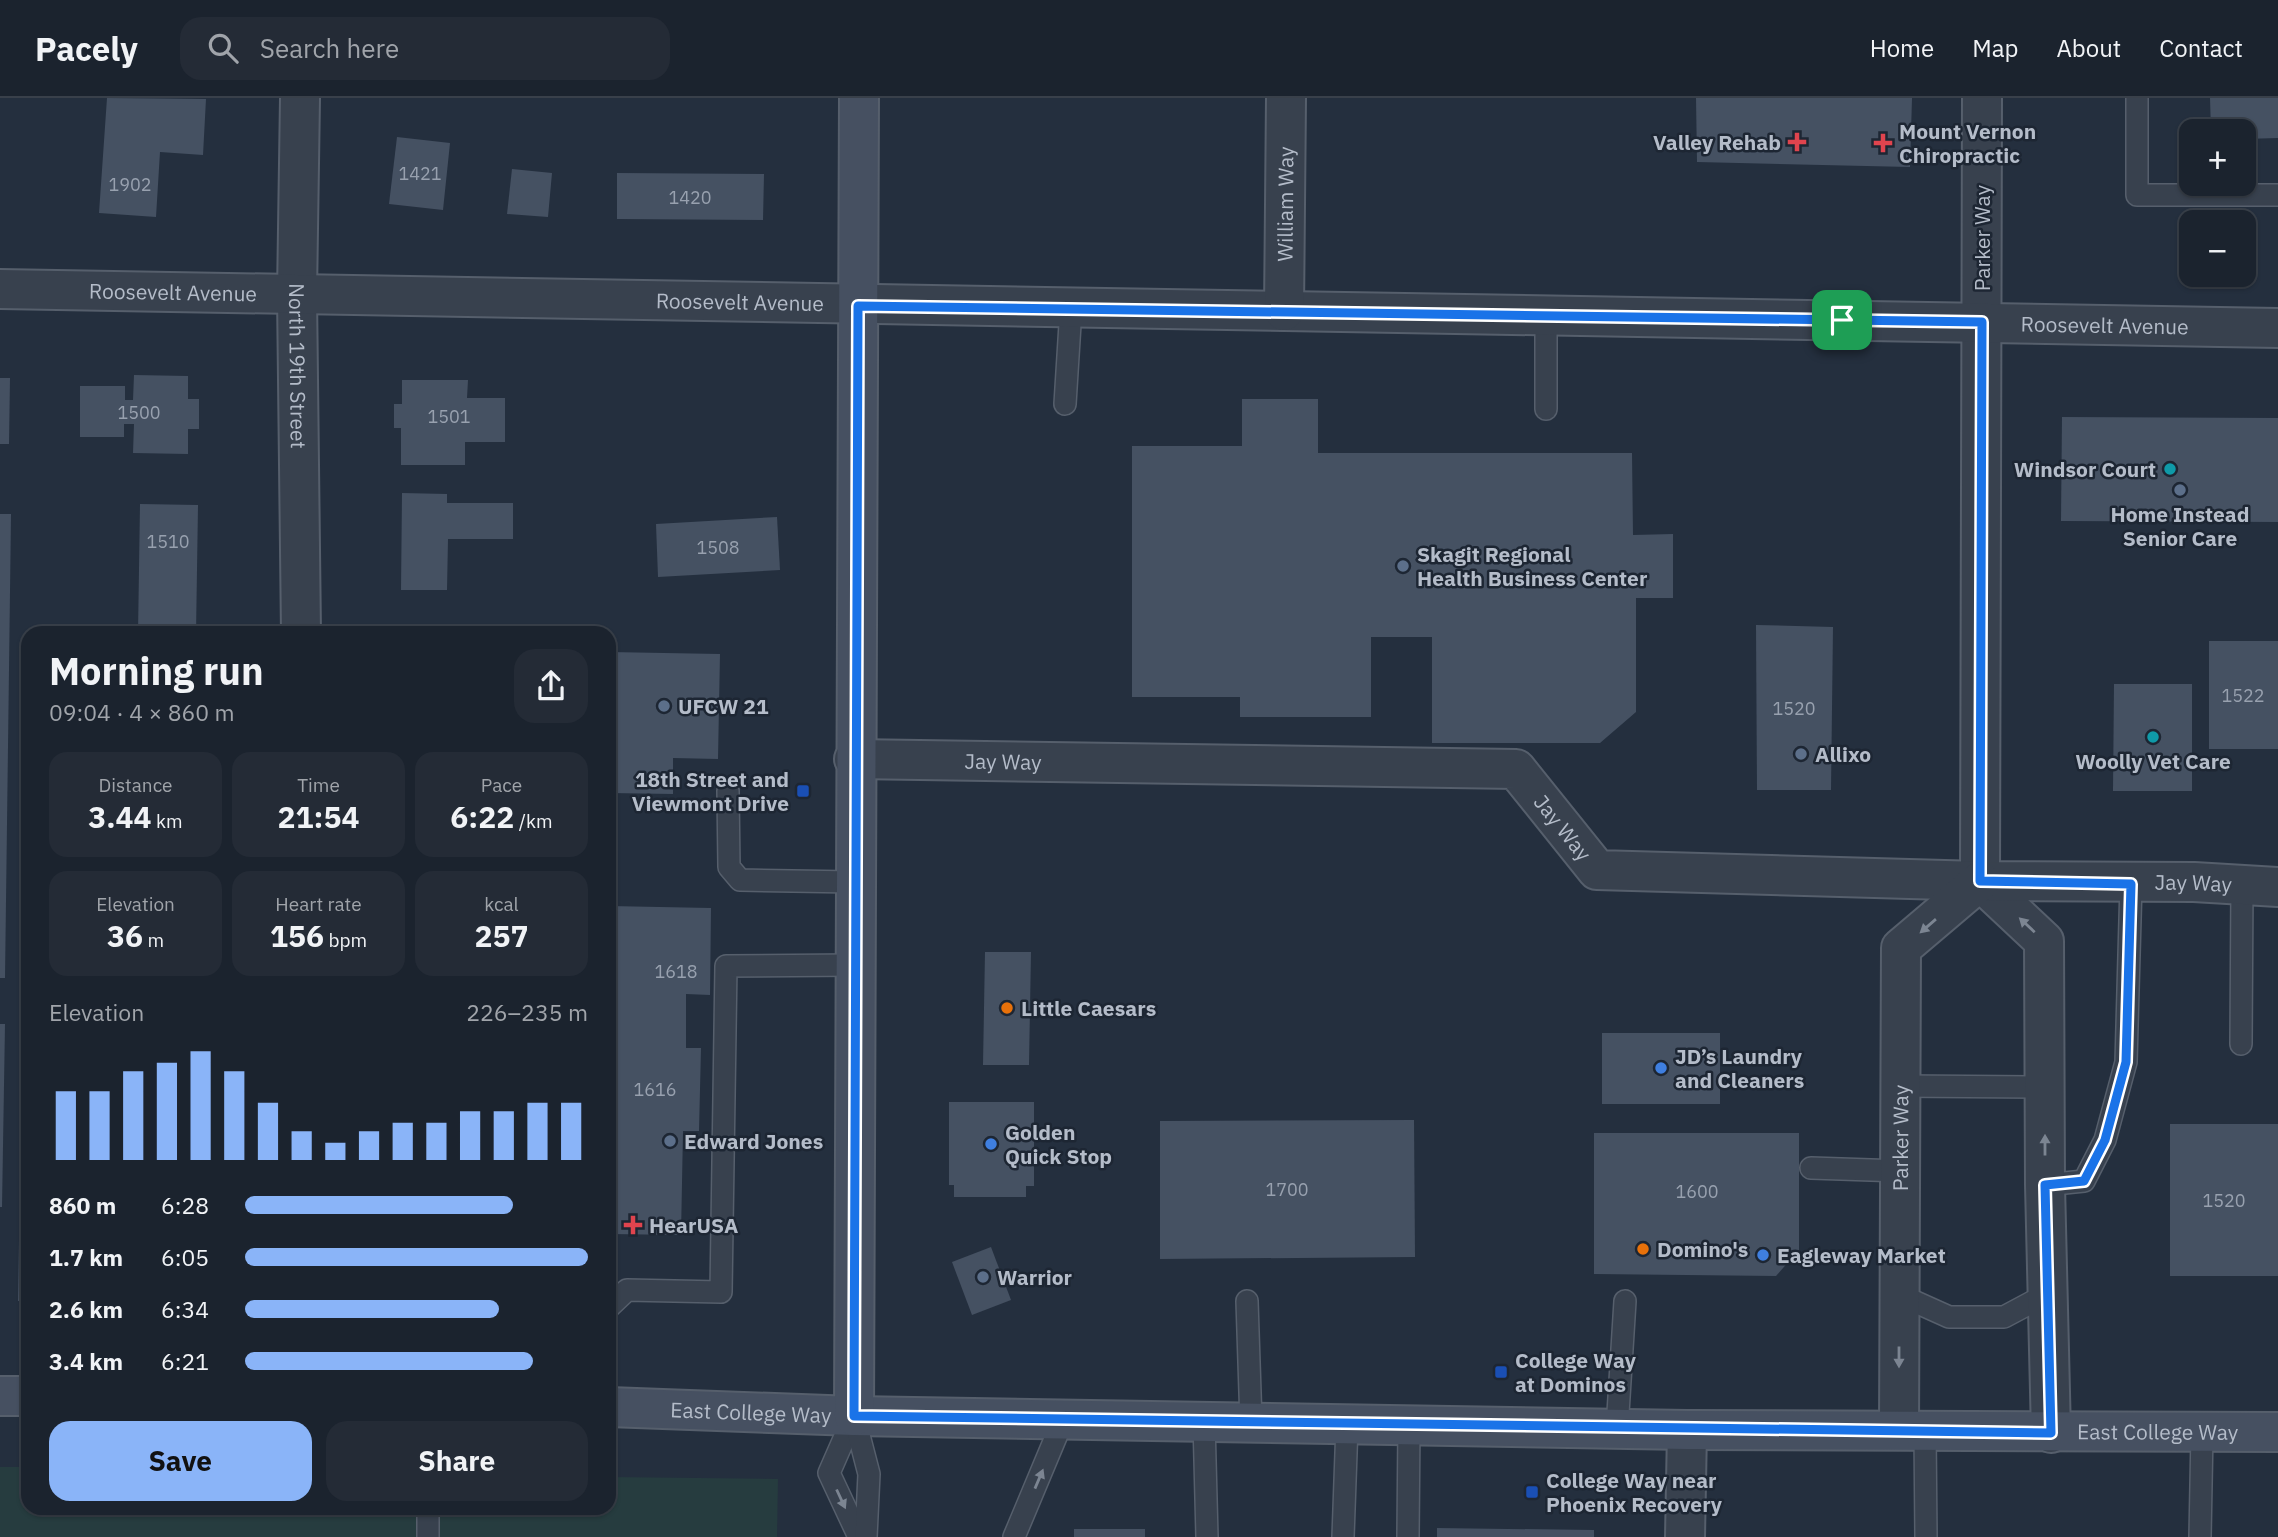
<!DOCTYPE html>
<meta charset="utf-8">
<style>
:root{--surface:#1b232e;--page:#242b36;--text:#f1f3f6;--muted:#a0a4aa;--line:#39404a;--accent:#8ab4f8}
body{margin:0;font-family:"IBM Plex Sans",sans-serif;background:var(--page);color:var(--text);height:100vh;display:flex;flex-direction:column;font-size:26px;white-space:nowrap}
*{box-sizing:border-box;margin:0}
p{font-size:23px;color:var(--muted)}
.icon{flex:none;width:38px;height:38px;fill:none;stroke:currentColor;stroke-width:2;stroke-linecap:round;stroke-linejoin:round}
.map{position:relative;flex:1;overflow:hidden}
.side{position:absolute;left:21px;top:528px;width:595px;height:889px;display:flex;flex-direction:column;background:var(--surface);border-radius:21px;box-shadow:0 2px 5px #0004,0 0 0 2px var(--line)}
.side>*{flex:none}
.controls{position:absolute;left:2179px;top:21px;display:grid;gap:14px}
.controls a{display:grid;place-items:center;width:77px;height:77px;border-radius:14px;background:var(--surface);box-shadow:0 2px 5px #0004,0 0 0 2px var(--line);font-size:35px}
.pin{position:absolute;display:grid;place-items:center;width:60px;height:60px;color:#fff;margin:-30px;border-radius:14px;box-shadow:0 4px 10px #0006}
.round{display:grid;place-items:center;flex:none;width:74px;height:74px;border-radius:21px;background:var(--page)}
.headline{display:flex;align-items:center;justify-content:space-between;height:119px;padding:0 28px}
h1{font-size:38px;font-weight:700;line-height:52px}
.figures{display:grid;grid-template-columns:repeat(3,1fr);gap:10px;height:119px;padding:7px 28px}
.figures div{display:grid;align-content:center;border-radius:18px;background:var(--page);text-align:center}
.figures b{font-size:30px;font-weight:700}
.figures small{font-size:19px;font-weight:400}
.figures p{font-size:19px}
.chart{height:196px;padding:14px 28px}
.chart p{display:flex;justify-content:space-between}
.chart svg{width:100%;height:126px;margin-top:7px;stroke:var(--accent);stroke-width:6}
.button{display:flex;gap:14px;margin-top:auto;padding:14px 28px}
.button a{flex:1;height:80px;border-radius:21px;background:var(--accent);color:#111;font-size:28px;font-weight:700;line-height:80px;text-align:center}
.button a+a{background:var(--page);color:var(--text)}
ul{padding:0 28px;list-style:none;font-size:23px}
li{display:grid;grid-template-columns:112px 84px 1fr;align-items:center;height:52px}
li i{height:18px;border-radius:9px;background:var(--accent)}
header{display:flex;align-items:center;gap:42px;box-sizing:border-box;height:98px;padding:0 35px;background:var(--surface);border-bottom:2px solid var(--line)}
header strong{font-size:33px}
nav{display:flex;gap:38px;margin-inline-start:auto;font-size:24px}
.search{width:490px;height:63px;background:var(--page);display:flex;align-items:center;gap:18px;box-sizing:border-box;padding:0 24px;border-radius:21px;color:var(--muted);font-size:26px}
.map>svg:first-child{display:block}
</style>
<header>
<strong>Pacely</strong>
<div class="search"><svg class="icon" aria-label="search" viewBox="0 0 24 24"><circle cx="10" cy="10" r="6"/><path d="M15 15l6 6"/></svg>Search here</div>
<nav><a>Home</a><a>Map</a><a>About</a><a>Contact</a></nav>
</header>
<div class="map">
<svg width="2278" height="1439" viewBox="0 0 2278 1439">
<rect width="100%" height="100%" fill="#242f3e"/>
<path fill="#263c3f" d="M0 1369H28V1410H609V1379L778 1381 777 1439H0Z"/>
<g fill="#455162">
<path d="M107 0 206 1 203 57 160 54 156 119 99 115Z"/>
<path d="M1696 0H1912L1910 69 1697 64Z"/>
<path d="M2210 0H2278V40L2244 41V33H2211Z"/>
<path d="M397 39 450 45 443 112 389 106Z"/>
<path d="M512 71 552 75 548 119 507 116Z"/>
<path d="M617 75 764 76 763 122 617 121Z"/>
<path d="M134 277 188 278V301H199V331H188V356L133 355 134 326H124V339H80V288H125V302H133Z"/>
<path d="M0 280H10L9 346H0Z"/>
<path d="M402 282H468L467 300H505V344H465V367H401V330H394V306H402Z"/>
<path d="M1242 301H1318V355H1632L1633 437 1673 436V500H1636V614L1600 645H1432V539H1371V619H1240V599H1132V348H1242Z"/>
<path d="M2062 319 2278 320V424L2061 423Z"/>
<path d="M402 395 447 396V405H513V441H448L447 492H401Z"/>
<path d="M140 406 198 407 196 536H138Z"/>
<path d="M0 416H11L5 880H0Z"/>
<path d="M777 419 780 472 658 479 656 426Z"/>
<path d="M1756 527 1833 529 1831 692H1757Z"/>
<rect x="2209" y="543" width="69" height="108"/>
<path d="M609 554 720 556 718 661 673 660V696L609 695Z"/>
<path d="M2114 586H2192V693H2113Z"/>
<path d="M609 808 711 810 710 897 686 896V950H701L699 1033H683L681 1137 609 1136Z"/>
<path d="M985 854H1031L1029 967H983Z"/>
<path d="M0 926H5L2 1109H0Z"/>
<rect x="1602" y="935" width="118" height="71"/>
<path d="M949 1004H1034V1088H1026V1099H954V1087H949Z"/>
<path d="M1414 1022 1415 1159 1160 1161V1023Z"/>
<rect x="2170" y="1026" width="108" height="152"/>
<path d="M1594 1035H1799V1152L1776 1178 1594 1176Z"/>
<path d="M19 1142H28V1203H18Z"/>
<path d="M991 1149 1011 1202 972 1217 952 1164Z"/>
<path d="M1437 1430 1594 1432V1439H1437Z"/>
<rect x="1074" y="1431" width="71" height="8"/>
</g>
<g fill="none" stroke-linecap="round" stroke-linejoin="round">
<defs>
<g id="lane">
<path d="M2137 0V97H2278"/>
<path d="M1546 217V311"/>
<path d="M1065 306 1071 210"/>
<path d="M728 693 729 769 740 782 854 784"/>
<path d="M2241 946 2242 788"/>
<path d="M1901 988 2044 989"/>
<path d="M1811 1070 1901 1073"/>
<path d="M2045 1087 2084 1083 2105 1042 2126 964 2131 786"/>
<path d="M1900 1197 1949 1219H2004L2049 1195"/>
<path d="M1247 1203 1251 1325"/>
<path d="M609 1209 627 1192 721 1194 726 868 854 867"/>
<path d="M854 1318 829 1375 859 1439"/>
<path d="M854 1318 869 1376 866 1439"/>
<path d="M1204 1324 1207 1439"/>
<path d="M1617 1331 1625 1203"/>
<path d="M1925 1333 1926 1439"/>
<path d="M428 1410V1439"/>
<path d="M1014 1439 1063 1322"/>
<path d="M1343 1439 1347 1327"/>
<path d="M1408 1439 1409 1327"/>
<path d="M2200 1439 2202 1335"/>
</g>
<g id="street">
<path id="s1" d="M300 0 297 196 301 536"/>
<path d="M1982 0 1980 783 2044 843 2045 1087 2051 1335"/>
<path id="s2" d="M0 191 2278 230"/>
<path id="s3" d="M1284 213 1286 0"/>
<path id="s4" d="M854 661 1516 671 1597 772 1980 783 2194 784 2278 789"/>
<path id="s5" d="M1899 1332 1901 850 1980 783"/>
<path d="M1685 1439 1687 1332"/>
</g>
<g id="secondary">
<path d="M0 1298H28"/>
<path id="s6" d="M609 1309 854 1318 1687 1332 2278 1334"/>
<path d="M854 1318 859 0"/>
</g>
</defs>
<use href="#lane" stroke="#565f6c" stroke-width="24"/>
<use href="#street" stroke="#565f6c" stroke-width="42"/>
<use href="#secondary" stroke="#565f6c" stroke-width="42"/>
<use href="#lane" stroke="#38414e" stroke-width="21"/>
<use href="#street" stroke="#38414e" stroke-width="38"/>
<use href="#secondary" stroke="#465061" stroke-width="38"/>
</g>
<defs><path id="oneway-solid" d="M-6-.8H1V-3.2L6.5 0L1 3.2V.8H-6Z" transform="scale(1.75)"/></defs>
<g fill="#7c8592">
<use href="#oneway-solid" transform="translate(2027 827) rotate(-137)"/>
<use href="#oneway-solid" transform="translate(1928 828) rotate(139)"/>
<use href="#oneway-solid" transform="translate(2045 1047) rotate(-90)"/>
<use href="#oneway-solid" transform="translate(1899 1259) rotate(90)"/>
<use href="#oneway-solid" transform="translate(1039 1381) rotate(-67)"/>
<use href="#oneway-solid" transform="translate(841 1401) rotate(65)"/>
</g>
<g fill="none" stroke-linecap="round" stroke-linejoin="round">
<defs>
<path id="route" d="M858 208 1982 224 1980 783 2131 786 2126 964 2105 1042 2084 1083 2045 1087 2051 1335 854 1318Z"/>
</defs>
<use href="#route" stroke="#fff" stroke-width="14"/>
<use href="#route" stroke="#1a73e8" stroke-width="9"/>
</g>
<g fill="#e0444e" stroke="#1d2633" stroke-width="2.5">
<path d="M1793.5 33.5h7v7h7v7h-7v7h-7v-7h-7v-7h7z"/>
<path d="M1879.5 34.5h7v7h7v7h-7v7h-7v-7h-7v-7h7z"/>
<path d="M629.5 1116.5h7v7h7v7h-7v7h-7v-7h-7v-7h7z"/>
</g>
<g fill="#0f9aa8" stroke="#1d2633" stroke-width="2.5">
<circle cx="2170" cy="371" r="7"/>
<circle cx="2153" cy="639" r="7"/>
</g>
<g fill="#5c6f8a" stroke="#1d2633" stroke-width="2.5">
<circle cx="2180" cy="392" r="7"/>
<circle cx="1403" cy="468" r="7"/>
<circle cx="664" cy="608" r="7"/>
<circle cx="1801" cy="656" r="7"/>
<circle cx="670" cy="1043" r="7"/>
<circle cx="983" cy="1179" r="7"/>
</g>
<g fill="#1a4fb4" stroke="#1d2633" stroke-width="2.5">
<rect x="796" y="686" width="14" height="14" rx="3.5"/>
<rect x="1494" y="1267" width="14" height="14" rx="3.5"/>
<rect x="1525" y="1387" width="14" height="14" rx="3.5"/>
</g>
<g fill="#e8710a" stroke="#1d2633" stroke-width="2.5">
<circle cx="1007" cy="910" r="7"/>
<circle cx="1643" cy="1151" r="7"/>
</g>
<g fill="#3f7fe0" stroke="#1d2633" stroke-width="2.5">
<circle cx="1661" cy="970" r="7"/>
<circle cx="991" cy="1046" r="7"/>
<circle cx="1763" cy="1157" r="7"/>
</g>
<g text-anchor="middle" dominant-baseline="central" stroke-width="5" stroke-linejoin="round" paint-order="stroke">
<g font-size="18" fill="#98a1af">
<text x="420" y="75">1421</text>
<text x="130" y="86">1902</text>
<text x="690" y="99">1420</text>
<text x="139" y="314">1500</text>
<text x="449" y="318">1501</text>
<text x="168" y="443">1510</text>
<text x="718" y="449">1508</text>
<text x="2243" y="597">1522</text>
<text x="1794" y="610">1520</text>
<text x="676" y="873">1618</text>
<text x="655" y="991">1616</text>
<text x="1287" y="1091">1700</text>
<text x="1697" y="1093">1600</text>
<text x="2224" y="1102">1520</text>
</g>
<g font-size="21" font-weight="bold" fill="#b4bcc9" stroke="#1d2633" text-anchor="start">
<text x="1899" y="33">Mount Vernon<tspan x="1899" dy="24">Chiropractic</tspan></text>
<text x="1781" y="44" text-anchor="end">Valley Rehab</text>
<text x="2156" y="371" text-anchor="end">Windsor Court</text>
<text x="2180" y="416" text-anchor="middle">Home Instead<tspan x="2180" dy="24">Senior Care</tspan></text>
<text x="1417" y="456">Skagit Regional<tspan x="1417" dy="24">Health Business Center</tspan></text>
<text x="678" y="608">UFCW 21</text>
<text x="1815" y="656">Allixo</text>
<text x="2153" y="663" text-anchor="middle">Woolly Vet Care</text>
<text x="789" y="681" text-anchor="end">18th Street and<tspan x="789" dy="24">Viewmont Drive</tspan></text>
<text x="1021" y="910">Little Caesars</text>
<text x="1675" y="958">JD’s Laundry<tspan x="1675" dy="24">and Cleaners</tspan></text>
<text x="1005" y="1034">Golden<tspan x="1005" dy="24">Quick Stop</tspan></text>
<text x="684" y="1043">Edward Jones</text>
<text x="649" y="1127">HearUSA</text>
<text x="1657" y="1151">Domino's</text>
<text x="1777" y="1157">Eagleway Market</text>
<text x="997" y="1179">Warrior</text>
<text x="1515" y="1262">College Way<tspan x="1515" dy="24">at Dominos</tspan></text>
<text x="1546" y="1382">College Way near<tspan x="1546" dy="24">Phoenix Recovery</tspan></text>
</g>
<g font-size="21" fill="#b4bcc9" stroke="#1d2633">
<text stroke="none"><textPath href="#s3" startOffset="107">William Way</textPath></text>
<text transform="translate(1982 140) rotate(-90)">Parker Way</text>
<text stroke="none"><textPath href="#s2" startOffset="173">Roosevelt Avenue</textPath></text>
<text stroke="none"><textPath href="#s2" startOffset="740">Roosevelt Avenue</textPath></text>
<text stroke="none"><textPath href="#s2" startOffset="2105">Roosevelt Avenue</textPath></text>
<text stroke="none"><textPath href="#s1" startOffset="268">North 19th Street</textPath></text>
<text stroke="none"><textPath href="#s4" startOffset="149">Jay Way</textPath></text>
<text stroke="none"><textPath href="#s4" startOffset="737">Jay Way</textPath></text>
<text stroke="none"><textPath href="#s4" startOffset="1388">Jay Way</textPath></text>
<text stroke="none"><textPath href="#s5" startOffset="292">Parker Way</textPath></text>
<text stroke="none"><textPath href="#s6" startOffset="142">East College Way</textPath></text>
<text stroke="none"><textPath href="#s6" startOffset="1549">East College Way</textPath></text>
</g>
</g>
</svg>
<div class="controls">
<a>+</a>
<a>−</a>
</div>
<div class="pin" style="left:1842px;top:222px;background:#1e9e55"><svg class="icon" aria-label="arrive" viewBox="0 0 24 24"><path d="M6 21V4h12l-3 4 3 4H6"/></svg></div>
<section class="side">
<div class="headline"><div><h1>Morning run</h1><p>09:04 · 4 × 860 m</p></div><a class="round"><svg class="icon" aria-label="share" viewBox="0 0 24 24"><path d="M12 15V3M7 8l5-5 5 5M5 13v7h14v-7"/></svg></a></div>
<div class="figures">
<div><p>Distance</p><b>3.44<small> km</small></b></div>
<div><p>Time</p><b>21:54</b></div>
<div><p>Pace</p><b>6:22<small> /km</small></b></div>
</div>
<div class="figures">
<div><p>Elevation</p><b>36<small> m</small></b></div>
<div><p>Heart rate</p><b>156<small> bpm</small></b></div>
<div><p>kcal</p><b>257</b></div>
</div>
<div class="chart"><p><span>Elevation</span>226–235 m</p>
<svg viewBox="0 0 160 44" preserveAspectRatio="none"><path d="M5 44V20M15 44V20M25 44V13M35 44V10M45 44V6M55 44V13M65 44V24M75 44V34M85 44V38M95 44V34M105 44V31M115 44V31M125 44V27M135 44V27M145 44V24M155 44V24"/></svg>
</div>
<ul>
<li><b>860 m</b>6:28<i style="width:78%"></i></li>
<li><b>1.7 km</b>6:05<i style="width:100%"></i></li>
<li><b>2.6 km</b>6:34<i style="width:74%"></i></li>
<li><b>3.4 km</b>6:21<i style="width:84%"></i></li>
</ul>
<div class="button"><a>Save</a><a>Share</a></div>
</section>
</div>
